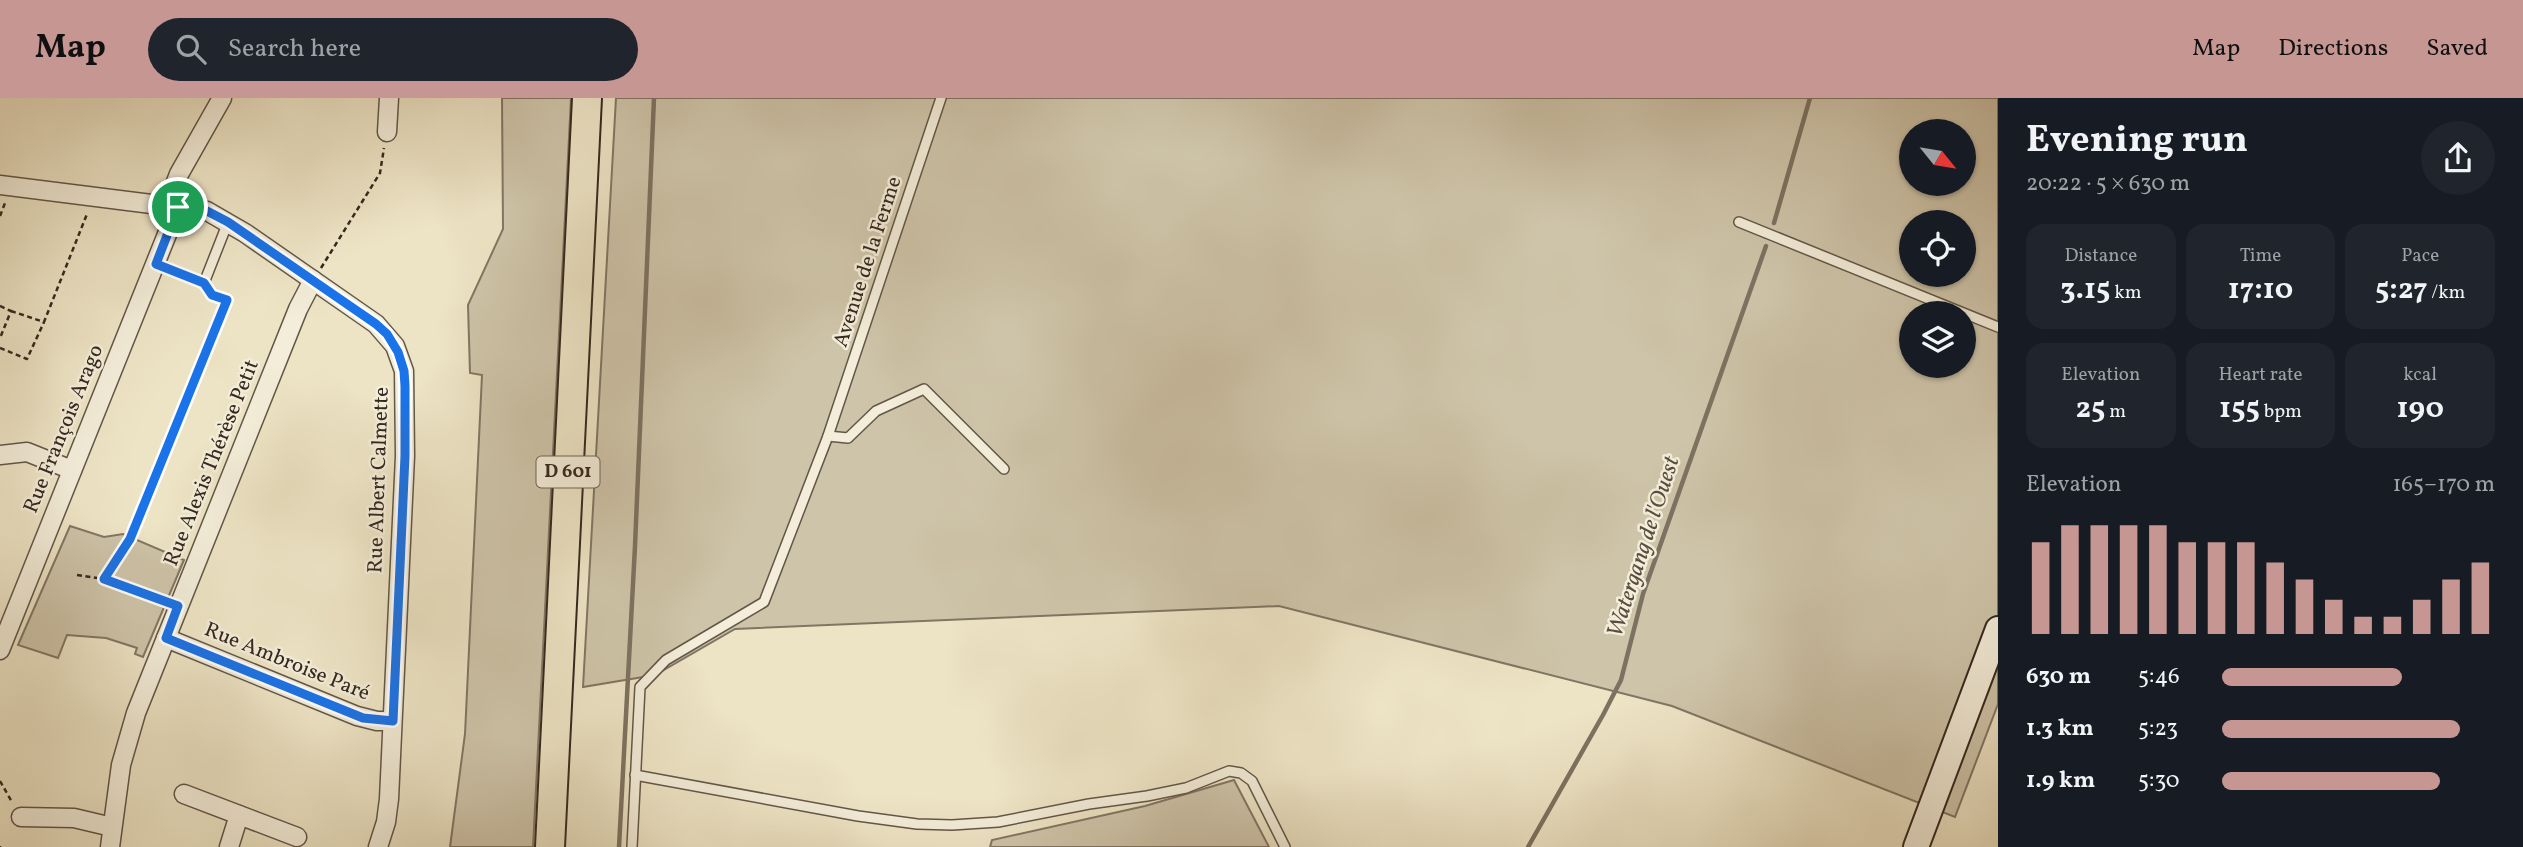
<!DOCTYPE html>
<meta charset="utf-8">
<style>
:root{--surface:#171b24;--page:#20242c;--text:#f1f3f6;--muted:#9ea1a6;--accent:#c59692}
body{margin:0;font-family:Vollkorn,serif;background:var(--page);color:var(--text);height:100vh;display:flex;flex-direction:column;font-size:26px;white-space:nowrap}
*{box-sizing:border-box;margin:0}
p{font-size:23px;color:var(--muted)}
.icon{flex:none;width:38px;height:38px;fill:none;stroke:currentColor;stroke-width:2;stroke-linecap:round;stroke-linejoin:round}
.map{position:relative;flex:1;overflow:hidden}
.sheet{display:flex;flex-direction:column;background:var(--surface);width:525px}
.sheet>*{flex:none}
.needle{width:46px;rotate:120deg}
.tools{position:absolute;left:1899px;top:21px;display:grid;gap:14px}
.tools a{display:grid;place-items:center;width:77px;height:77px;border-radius:50%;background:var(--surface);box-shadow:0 2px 5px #0004;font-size:35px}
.pin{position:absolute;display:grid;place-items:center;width:60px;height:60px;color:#fff;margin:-30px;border:4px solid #fff;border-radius:50%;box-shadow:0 2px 7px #0007}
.round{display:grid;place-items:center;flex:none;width:74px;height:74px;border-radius:37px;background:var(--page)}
.summary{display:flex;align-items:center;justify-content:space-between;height:119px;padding:0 28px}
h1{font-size:38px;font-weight:700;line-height:52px}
.metrics{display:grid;grid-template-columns:repeat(3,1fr);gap:10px;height:119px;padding:7px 28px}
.metrics div{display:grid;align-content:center;border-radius:18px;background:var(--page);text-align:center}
.metrics b{font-size:30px;font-weight:700}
.metrics small{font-size:19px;font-weight:400}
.metrics p{font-size:19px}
.chart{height:196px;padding:14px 28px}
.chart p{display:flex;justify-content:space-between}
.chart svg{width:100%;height:126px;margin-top:7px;stroke:var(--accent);stroke-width:6}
ul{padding:0 28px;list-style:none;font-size:23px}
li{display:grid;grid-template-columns:112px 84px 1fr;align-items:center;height:52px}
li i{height:18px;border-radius:9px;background:var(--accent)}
header{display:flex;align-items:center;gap:42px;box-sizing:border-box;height:98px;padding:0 35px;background:var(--accent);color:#111}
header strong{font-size:33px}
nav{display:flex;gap:38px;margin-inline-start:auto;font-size:24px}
.search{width:490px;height:63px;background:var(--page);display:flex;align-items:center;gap:18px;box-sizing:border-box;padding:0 24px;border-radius:38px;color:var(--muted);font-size:26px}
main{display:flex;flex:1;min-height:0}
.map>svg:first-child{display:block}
</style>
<header>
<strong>Map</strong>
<div class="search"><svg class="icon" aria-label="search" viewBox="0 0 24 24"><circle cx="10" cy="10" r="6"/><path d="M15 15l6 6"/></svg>Search here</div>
<nav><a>Map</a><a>Directions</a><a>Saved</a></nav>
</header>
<main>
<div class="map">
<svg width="1998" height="749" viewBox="0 0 1998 749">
<rect width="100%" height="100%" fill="#ede4c5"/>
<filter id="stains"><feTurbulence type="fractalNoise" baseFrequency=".00286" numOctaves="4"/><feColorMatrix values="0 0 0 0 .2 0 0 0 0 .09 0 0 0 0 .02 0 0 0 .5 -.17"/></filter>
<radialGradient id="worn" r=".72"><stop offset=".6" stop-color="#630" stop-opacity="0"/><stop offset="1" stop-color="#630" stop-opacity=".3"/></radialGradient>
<g fill="#cec4a9" stroke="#817664" stroke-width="2" fill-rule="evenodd">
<path d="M502 0H571L533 749H450L465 636 482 277 470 275 468 207 503 131Z"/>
<path d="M616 0H1998V606L1955 719 1672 608 1279 508 735 531 655 577 583 589ZM1911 33H1964V86H1911ZM1911 124H1964V177H1911ZM1911 215H1964V268H1911Z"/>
<path d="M70 428 104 439 123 436 184 462 143 559 135 556 137 550 106 540 67 537 58 560 18 547Z"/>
<path d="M1234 682 1269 749H990L992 742 1145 708Z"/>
</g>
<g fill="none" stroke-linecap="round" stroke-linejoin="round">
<g stroke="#7d7261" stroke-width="4.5">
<path d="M1774 125 1810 0"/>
<path d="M619 749 635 448 654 0"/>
<path d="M1528 749 1603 617 1621 582 1643 496 1766 148"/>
</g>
<defs>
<g id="lane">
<path d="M1739 124 1998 229"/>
<path d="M156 166 204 185 228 124"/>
<path d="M828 338 848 340 876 313 924 291 1004 371"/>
<path d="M635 677 858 718 917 726 952 727 998 724 1089 706 1147 698 1186 690 1229 673 1241 675 1252 683 1285 749"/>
<path d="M632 749 640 589 666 562 764 504 828 338 941 0"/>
</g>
<g id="street">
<path d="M387 34 389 0"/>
<path d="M0 87 207 113 245 135 376 226 395 248 404 273 405 358 389 701 386 724 378 749"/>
<path d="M167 107 179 76 222 0"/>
<path d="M0 357 27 354 72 372"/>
<path d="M166 540 357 618 377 623H392"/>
<path d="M0 552 178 109"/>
<path d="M184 696 297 739"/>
<path d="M21 719 74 720 112 729"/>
<path d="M110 749 121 667 136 615 298 211 313 182"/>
<path d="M229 749 239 717"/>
</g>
<path id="secondary" d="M1916 749 1998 531"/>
<path id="primary" d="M550 749 587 0"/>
</defs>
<use href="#lane" stroke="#625748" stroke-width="12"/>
<use href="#street" stroke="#625748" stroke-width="21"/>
<use href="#secondary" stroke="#34281f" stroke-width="28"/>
<use href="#primary" stroke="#34281f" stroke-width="32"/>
<g stroke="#34281f" stroke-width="2.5" stroke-dasharray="5 3.5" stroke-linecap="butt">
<path d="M0 118 5 105"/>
<path d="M321 170 380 75 384 50"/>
<path d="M0 208 11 213 0 240"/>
<path d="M11 213 44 224 87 116"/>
<path d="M0 250 27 261 44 224"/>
<path d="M77 477 104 481 162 502"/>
<path d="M104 481 130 441 227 202 212 197 209 193"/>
<path d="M0 683 12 704"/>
<path d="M0 748V749"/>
</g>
<use href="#lane" stroke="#f3edd9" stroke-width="9"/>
<use href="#street" stroke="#f3edd9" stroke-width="18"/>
<use href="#secondary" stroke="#f3edd9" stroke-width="24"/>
<use href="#primary" stroke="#ede4c5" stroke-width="28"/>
</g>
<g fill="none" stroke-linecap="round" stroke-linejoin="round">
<defs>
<path id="route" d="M178 109 207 113 228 124 376 226 387 236 398 254 404 273 405 288V358L393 623 363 620 166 540 178 508 104 481 130 441 227 202 212 197 204 185 156 166Z"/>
</defs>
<use href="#route" stroke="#fff" stroke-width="14"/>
<use href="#route" stroke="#1a73e8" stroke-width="9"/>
</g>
<g text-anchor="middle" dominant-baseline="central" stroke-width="5" stroke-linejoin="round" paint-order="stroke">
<rect fill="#f3edd9" stroke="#6d6357" stroke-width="2" x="536.5" y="358.5" width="63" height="31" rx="5"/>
<g font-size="19" font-weight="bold" fill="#34281f">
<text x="568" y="374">D 601</text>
</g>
<g font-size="21" fill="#34281f" stroke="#f3edd9">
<text transform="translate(868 164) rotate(-72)">Avenue de la Ferme</text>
<text transform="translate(64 331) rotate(-68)">Rue François Arago</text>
<text transform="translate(212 365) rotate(-68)">Rue Alexis Thérèse Petit</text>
<text transform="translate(379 382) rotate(-88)">Rue Albert Calmette</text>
<text transform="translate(287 564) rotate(22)">Rue Ambroise Paré</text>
</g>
<g font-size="23" font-style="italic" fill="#594d40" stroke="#f3edd9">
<text transform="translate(1644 449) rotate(-72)">Watergang de l'Ouest</text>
</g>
</g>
<rect width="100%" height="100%" filter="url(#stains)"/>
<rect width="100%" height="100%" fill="url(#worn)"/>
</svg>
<div class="tools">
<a><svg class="needle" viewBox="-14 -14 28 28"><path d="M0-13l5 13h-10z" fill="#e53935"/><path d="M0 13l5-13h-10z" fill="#9ea1a6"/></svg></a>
<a><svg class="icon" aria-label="locate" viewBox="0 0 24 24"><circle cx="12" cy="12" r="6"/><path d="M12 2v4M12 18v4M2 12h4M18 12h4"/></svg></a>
<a><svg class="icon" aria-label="layers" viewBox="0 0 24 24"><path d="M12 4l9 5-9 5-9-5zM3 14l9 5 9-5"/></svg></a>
</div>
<div class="pin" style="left:178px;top:109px;background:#1e9e55"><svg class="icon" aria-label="arrive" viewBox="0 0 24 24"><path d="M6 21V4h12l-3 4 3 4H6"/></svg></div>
</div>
<section class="sheet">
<div class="summary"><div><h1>Evening run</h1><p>20:22 · 5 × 630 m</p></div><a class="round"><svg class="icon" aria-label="share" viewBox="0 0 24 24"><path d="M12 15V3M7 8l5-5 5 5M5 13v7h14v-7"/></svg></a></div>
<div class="metrics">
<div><p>Distance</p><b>3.15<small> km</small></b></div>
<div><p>Time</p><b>17:10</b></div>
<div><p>Pace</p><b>5:27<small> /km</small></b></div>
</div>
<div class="metrics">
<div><p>Elevation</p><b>25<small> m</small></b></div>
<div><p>Heart rate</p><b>155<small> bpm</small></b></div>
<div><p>kcal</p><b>190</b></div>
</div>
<div class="chart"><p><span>Elevation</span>165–170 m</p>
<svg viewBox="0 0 160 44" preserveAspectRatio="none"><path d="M5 44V12M15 44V6M25 44V6M35 44V6M45 44V6M55 44V12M65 44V12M75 44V12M85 44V19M95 44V25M105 44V32M115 44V38M125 44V38M135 44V32M145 44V25M155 44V19"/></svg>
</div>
<ul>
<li><b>630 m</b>5:46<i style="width:66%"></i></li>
<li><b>1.3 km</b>5:23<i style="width:87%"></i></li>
<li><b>1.9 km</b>5:30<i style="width:80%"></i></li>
</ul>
</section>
</main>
